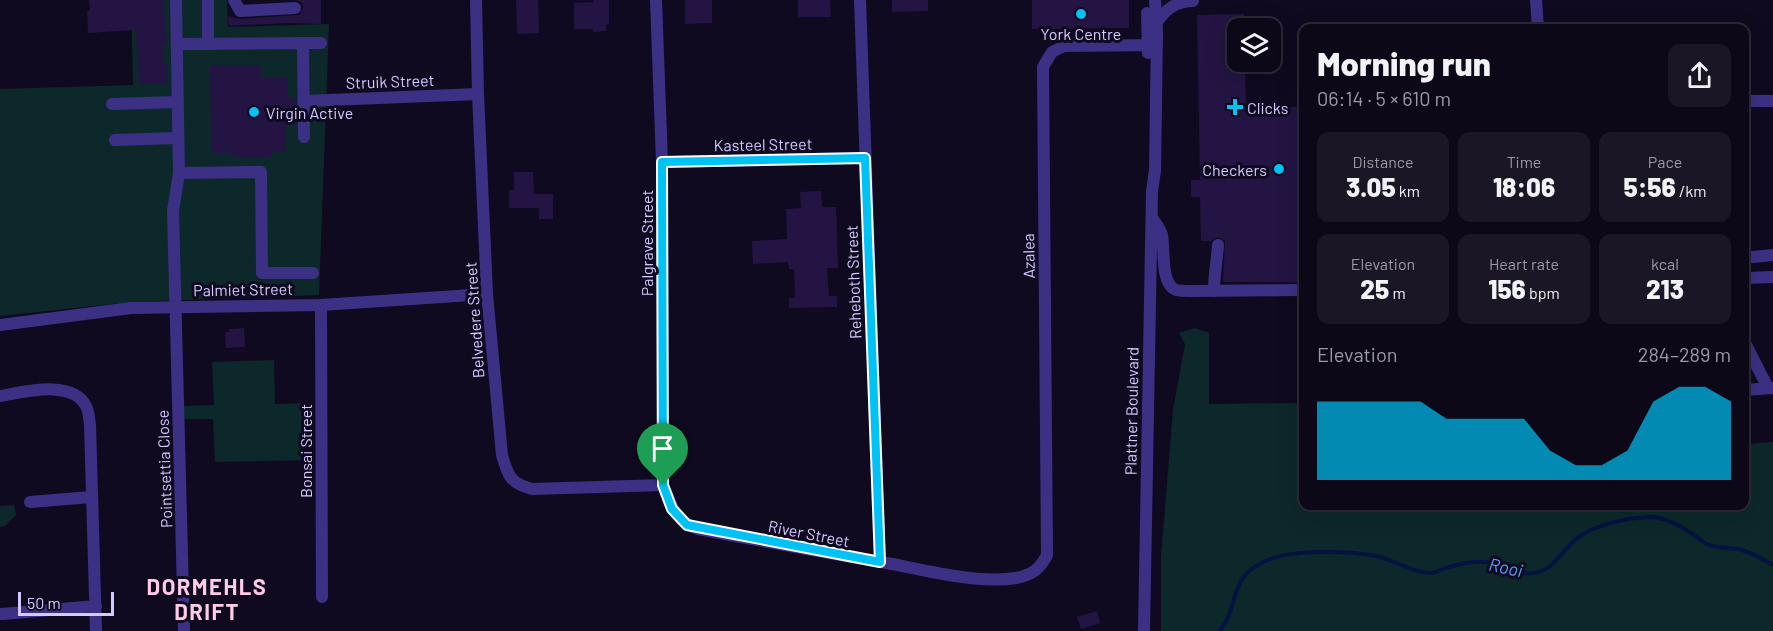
<!DOCTYPE html>
<meta charset="utf-8">
<style>
:root{--surface:#0c0818;--page:#1a1625;--text:#f1f3f6;--muted:#9a9aa2;--line:#2c2937;--accent:#00c2f4}
body{margin:0;font-family:Barlow,sans-serif;background:var(--page);color:var(--text);height:100vh;display:flex;flex-direction:column;font-size:22px;white-space:nowrap}
*{box-sizing:border-box;margin:0}
p{font-size:20px;color:var(--muted)}
.icon{flex:none;width:33px;height:33px;fill:none;stroke:currentColor;stroke-width:2;stroke-linecap:round;stroke-linejoin:round}
.map{position:relative;flex:1;overflow:hidden}
.sheet{position:absolute;left:1299px;top:24px;width:450px;height:486px;display:flex;flex-direction:column;background:var(--surface);border-radius:12px;box-shadow:0 6px 24px #0002,0 0 0 2px var(--line)}
.sheet>*{flex:none}
.buttons{position:absolute;left:1227px;top:18px;display:grid;gap:12px}
.buttons a{display:grid;place-items:center;width:54px;height:54px;border-radius:12px;background:var(--surface);box-shadow:0 6px 24px #0002,0 0 0 2px var(--line);font-size:30px}
.scale{position:absolute;left:18px;bottom:15px;width:96px;box-sizing:border-box;padding-left:6px;border:3px solid #d5c9ff;border-top:0;font-size:16px;line-height:21px;white-space:nowrap;color:#d5c9ff;-webkit-text-stroke:4px #100a20;paint-order:stroke}
.pin{position:absolute;display:grid;place-items:center;width:51px;height:51px;color:#fff;margin:-62px -26px;border-radius:50% 50% 50% 0;rotate:-45deg;box-shadow:0 0 6px #0007}
.pin .icon{rotate:45deg}
.round{display:grid;place-items:center;flex:none;width:63px;height:63px;border-radius:12px;background:var(--page)}
.overview{display:flex;align-items:center;justify-content:space-between;height:102px;padding:0 18px}
h1{font-size:33px;font-weight:800;line-height:45px}
.stats{display:grid;grid-template-columns:repeat(3,1fr);gap:9px;height:102px;padding:6px 18px}
.stats div{display:grid;align-content:center;border-radius:12px;background:var(--page);text-align:center}
.stats b{font-size:26px;font-weight:800}
.stats small{font-size:16px;font-weight:400}
.stats p{font-size:16px}
.chart{height:168px;padding:12px 18px}
.chart p{display:flex;justify-content:space-between}
.chart svg{width:100%;height:108px;margin-top:6px;fill:var(--accent);opacity:.7}
.map>svg:first-child{display:block}
</style>
<div class="map">
<svg width="1773" height="631" viewBox="0 0 1773 631">
<rect width="100%" height="100%" fill="#100a20"/>
<g fill="#0d282a">
<path d="M131 0H227L228 27 329 24 319 295 131 302 0 316V89L133 85Z"/>
<path d="M1195 328 1209 333V404L1303 403 1304 506H1744L1745 444 1773 442V631H1161V557L1173 410 1185 344 1179 333Z"/>
<path d="M274 360 275 404 311 403 312 460 215 462 213 419H184V406L214 405 212 362Z"/>
<path d="M14 505 16 515 5 526 0 527V506Z"/>
</g>
<g fill="none" stroke-linecap="round" stroke-linejoin="round">
<path stroke="#04133f" stroke-width="4" d="M1220 631C1242 602 1226 577 1268 560 1294 549 1349 551 1376 556 1395 560 1414 574 1433 573 1437 572 1442 569 1446 568 1456 565 1471 561 1482 562 1500 562 1516 576 1534 573 1553 570 1559 555 1572 543 1589 525 1629 517 1653 517 1663 518 1678 524 1686 530 1694 534 1700 541 1709 545 1721 549 1733 547 1745 551 1754 554 1764 560 1773 565"/>
</g>
<g fill="#231443">
<path d="M89 0H163L167 44H163L164 64H167L168 83 139 84 136 30 88 33 87 11H90Z"/>
<path d="M296 0H321V24L287 23 229 26 228 16 240 19 299 15 303 7 302 3Z"/>
<path d="M516 0H538L539 33 517 34Z"/>
<path d="M593 0H609V23L606 25V31L593 32V29H574V3L593 2Z"/>
<path d="M685 0H712V23L685 24Z"/>
<path d="M798 0H830L831 17H798Z"/>
<path d="M892 0H928V11L892 12Z"/>
<path d="M1032 0H1129V28L1032 29Z"/>
<path d="M1244 14 1245 28H1238V62H1245L1246 108 1304 107V282H1223L1225 241 1218 237 1211 241H1201L1200 197H1191V180H1200L1197 15Z"/>
<path d="M210 65H261V78H288V98H295L296 125H286V152H271V158H233V153H211Z"/>
<path d="M514 172H533L534 194H553V219H539V208H509V190H514Z"/>
<path d="M821 191 822 207H836L838 268H827L829 296H837V307L789 308V298H795L794 269H789L788 262 753 264 752 241 787 239 786 209 801 208 800 192Z"/>
<path d="M244 328 245 347 226 348 225 332H229V329Z"/>
<path d="M1097 611 1100 623 1081 629 1077 617Z"/>
</g>
<g fill="none" stroke-linecap="round" stroke-linejoin="round">
<g stroke="#3c3084" stroke-width="12">
<path d="M176 0 179 173 173 211 184 631"/>
<path d="M208 0V44"/>
<path d="M234 0 240 11 295 8"/>
<path d="M476 0 478 94 487 294 502 455C508 476 510 483 532 489L663 485"/>
<path d="M656 0 662 162 663 485C671 505 676 522 698 529 762 541 827 553 892 564 928 571 980 584 1016 578 1032 575 1040 569 1047 555L1043 67 1052 52 1064 46 1156 45"/>
<path d="M860 0 880 562"/>
<path d="M1536 0 1538 28"/>
<path d="M1147 13 1148 53"/>
<path d="M1156 24C1164 10 1177 1 1193 1"/>
<path d="M303 43H321"/>
<path d="M178 44 303 43 304 137"/>
<path d="M304 101 478 94"/>
<path d="M1744 101H1773"/>
<path d="M112 104 177 102"/>
<path d="M115 140 177 138"/>
<path d="M662 162 865 158"/>
<path d="M179 173 261 172 262 273H313"/>
<path d="M1152 218C1156 223 1160 229 1162 235 1165 249 1160 284 1176 290 1180 291 1186 291 1191 291L1304 290"/>
<path d="M1744 258 1773 255"/>
<path d="M1744 278 1773 277"/>
<path d="M1214 291C1214 275 1217 260 1218 245"/>
<path d="M321 305 322 597"/>
<path d="M0 325 131 308 321 305 487 294"/>
<path d="M1744 341 1768 388"/>
<path d="M1744 390 1773 388"/>
<path d="M0 396C24 392 72 379 86 406 89 411 89 419 90 425L96 631"/>
<path d="M30 502 91 497"/>
<path d="M2 614 96 606"/>
<path d="M1144 631 1152 191 1155 171 1157 32 1155 0"/>
</g>
</g>
<g fill="none" stroke-linecap="round" stroke-linejoin="round">
<defs>
<path id="route" d="M865 158 880 562 687 525 672 509 663 485 662 162Z"/>
</defs>
<use href="#route" stroke="#fff" stroke-width="12"/>
<use href="#route" stroke="#00c2f4" stroke-width="8"/>
</g>
<g fill="#00c2f4" stroke="#100a20" stroke-width="2">
<circle cx="1081" cy="14" r="6"/>
<path d="M1232 98h6v6h6v6h-6v6h-6v-6h-6v-6h6z"/>
<circle cx="254" cy="112" r="6"/>
<circle cx="1279" cy="169" r="6"/>
</g>
<g text-anchor="middle" dominant-baseline="central" stroke-width="6" stroke-linejoin="round" paint-order="stroke">
<g font-size="16" fill="#d5c9ff" stroke="#100a20" text-anchor="start">
<text x="1081" y="33" text-anchor="middle">York Centre</text>
<text x="1247" y="107">Clicks</text>
<text x="266" y="112">Virgin Active</text>
<text x="1267" y="169" text-anchor="end">Checkers</text>
</g>
<g font-size="16" fill="#d5c9ff" stroke="#100a20">
<text transform="translate(390 81) rotate(-2)">Struik Street</text>
<text transform="translate(763 144) rotate(-1)">Kasteel Street</text>
<text transform="translate(646 243) rotate(-90)">Palgrave Street</text>
<text transform="translate(1028 256) rotate(-91)">Azalea</text>
<text transform="translate(853 282) rotate(-92)">Reheboth Street</text>
<text transform="translate(243 289) rotate(-1)">Palmiet Street</text>
<text transform="translate(474 320) rotate(-94)">Belvedere Street</text>
<text transform="translate(1131 411) rotate(-89)">Plattner Boulevard</text>
<text transform="translate(305 451) rotate(-90)">Bonsai Street</text>
<text transform="translate(164 469) rotate(-92)">Pointsettia Close</text>
<text transform="translate(809 533) rotate(11)">River Street</text>
</g>
<g font-size="18" font-style="italic" fill="#579fff" stroke="#100a20">
<text transform="translate(1506 567) rotate(12)">Rooi</text>
</g>
<g font-size="22" font-weight="bold" letter-spacing="1.5" fill="#ffcbe7" stroke="#100a20">
<text x="207" y="586">DORMEHLS<tspan x="207" dy="25">DRIFT</tspan></text>
</g>
</g>
</svg>
<div class="buttons">
<a><svg class="icon" aria-label="layers" viewBox="0 0 24 24"><path d="M12 4l9 5-9 5-9-5zM3 14l9 5 9-5"/></svg></a>
</div>
<div class="scale">50 m</div>
<div class="pin" style="left:663px;top:485px;background:#1e9e55"><svg class="icon" aria-label="arrive" viewBox="0 0 24 24"><path d="M6 21V4h12l-3 4 3 4H6"/></svg></div>
<section class="sheet">
<div class="overview"><div><h1>Morning run</h1><p>06:14 · 5 × 610 m</p></div><a class="round"><svg class="icon" aria-label="share" viewBox="0 0 24 24"><path d="M12 15V3M7 8l5-5 5 5M5 13v7h14v-7"/></svg></a></div>
<div class="stats">
<div><p>Distance</p><b>3.05<small> km</small></b></div>
<div><p>Time</p><b>18:06</b></div>
<div><p>Pace</p><b>5:56<small> /km</small></b></div>
</div>
<div class="stats">
<div><p>Elevation</p><b>25<small> m</small></b></div>
<div><p>Heart rate</p><b>156<small> bpm</small></b></div>
<div><p>kcal</p><b>213</b></div>
</div>
<div class="chart"><p><span>Elevation</span>284–289 m</p>
<svg viewBox="0 0 160 44" preserveAspectRatio="none"><path d="M0 44V12L10 12L20 12L30 12L40 12L50 19L60 19L70 19L80 19L90 32L100 38L110 38L120 32L130 12L140 6L150 6L160 12V44z"/></svg>
</div>
</section>
</div>
